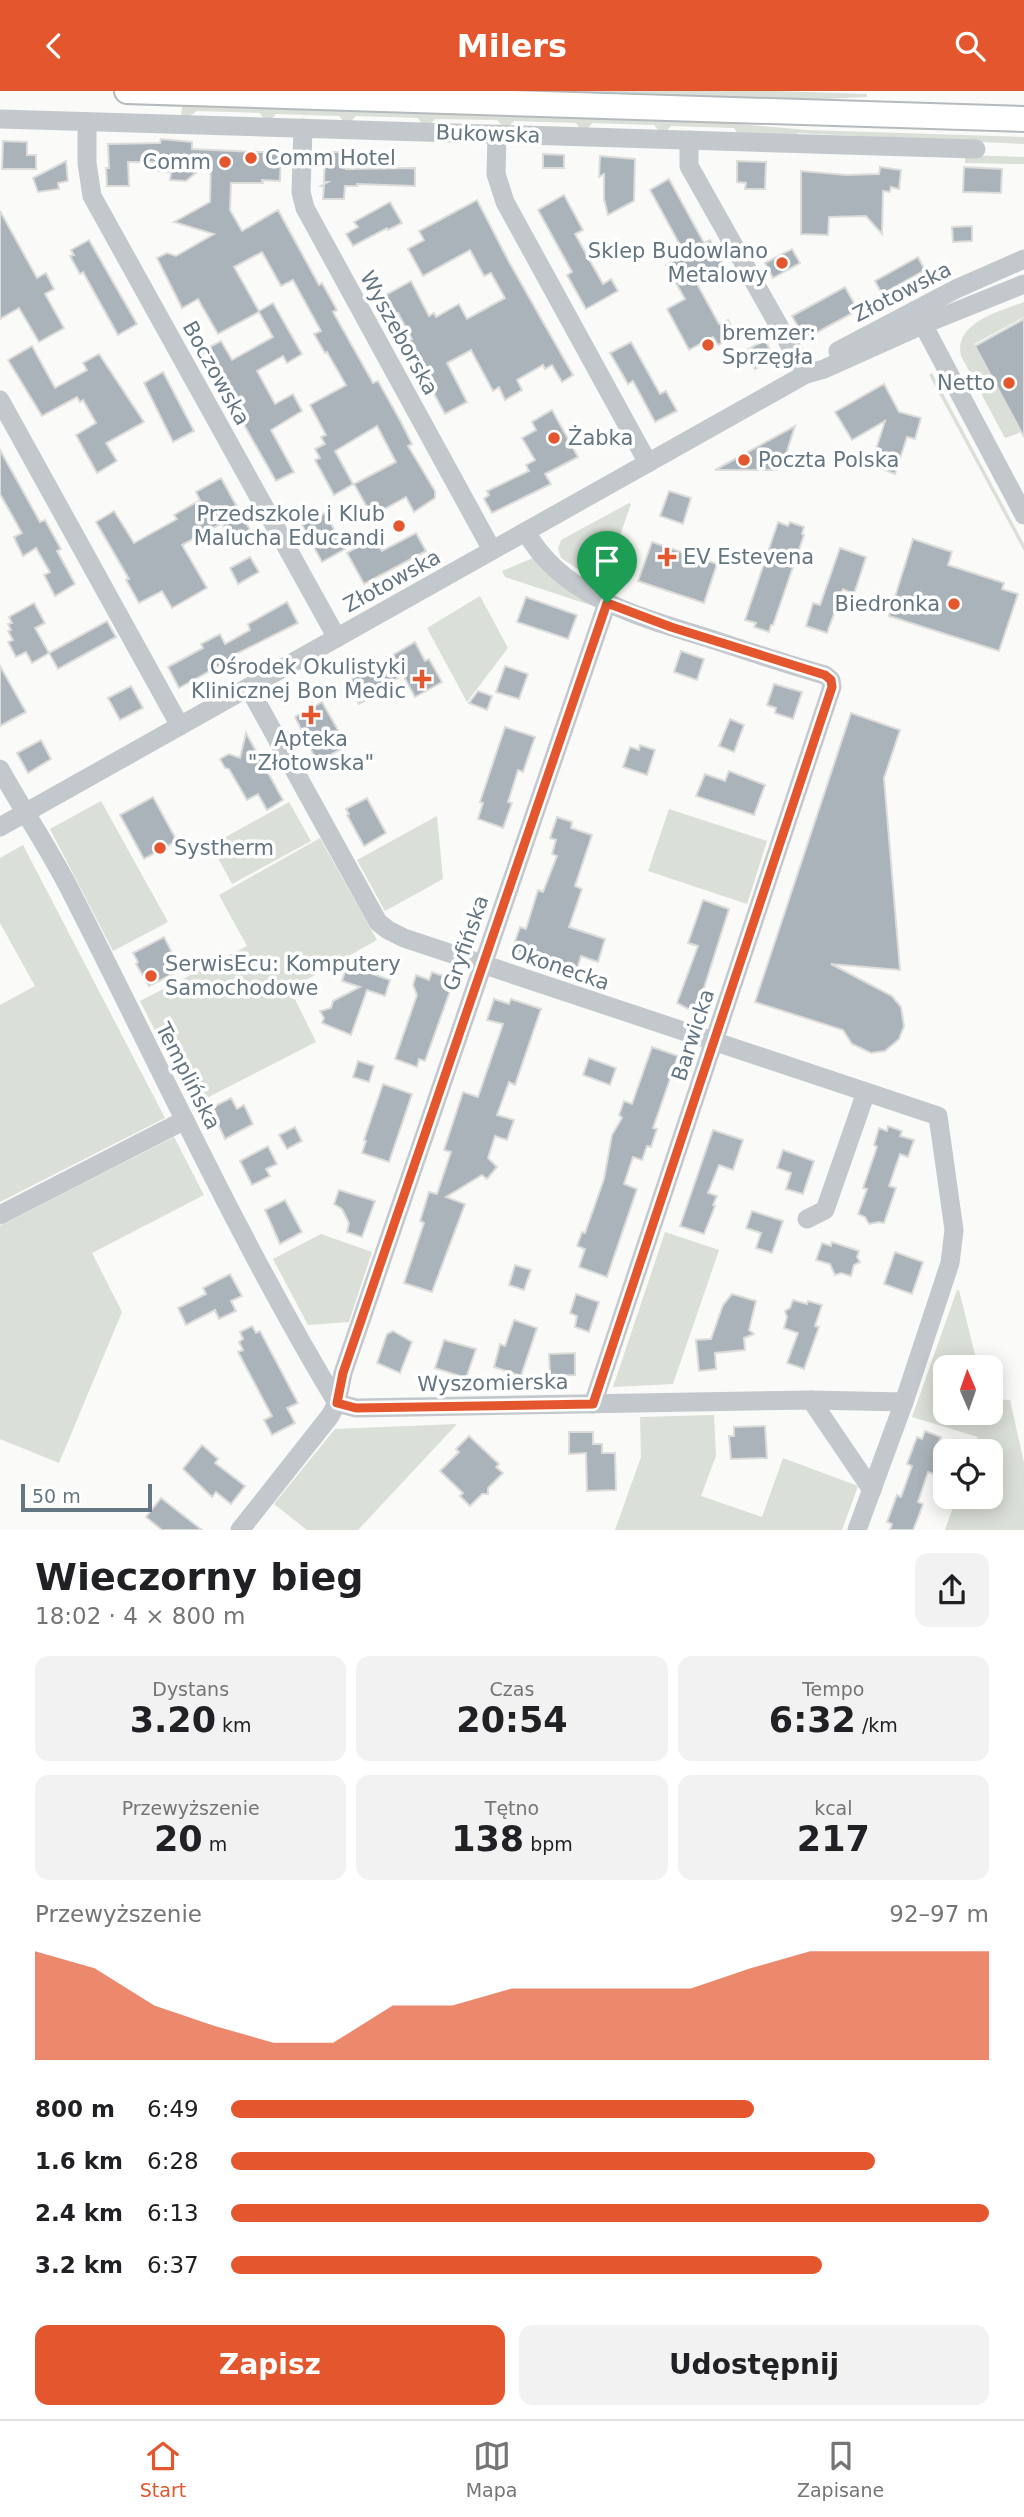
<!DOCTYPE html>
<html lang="pl">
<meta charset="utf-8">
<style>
:root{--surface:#fff;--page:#f2f2f2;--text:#202124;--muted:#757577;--line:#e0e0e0;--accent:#e4572e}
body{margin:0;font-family:"DejaVu Sans",sans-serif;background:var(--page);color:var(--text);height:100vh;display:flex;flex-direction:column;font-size:26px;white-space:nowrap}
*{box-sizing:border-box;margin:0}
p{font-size:23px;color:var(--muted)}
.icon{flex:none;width:38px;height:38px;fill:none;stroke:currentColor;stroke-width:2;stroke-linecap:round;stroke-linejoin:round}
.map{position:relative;height:1439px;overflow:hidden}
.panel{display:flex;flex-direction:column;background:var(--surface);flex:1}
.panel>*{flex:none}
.needle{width:46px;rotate:358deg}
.controls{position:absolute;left:933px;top:1264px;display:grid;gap:14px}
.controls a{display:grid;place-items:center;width:70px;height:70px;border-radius:14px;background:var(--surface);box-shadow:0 4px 18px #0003;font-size:35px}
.scale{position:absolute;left:21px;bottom:18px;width:131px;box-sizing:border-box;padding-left:7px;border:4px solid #657683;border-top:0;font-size:19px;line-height:24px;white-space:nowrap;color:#657683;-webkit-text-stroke:5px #fff;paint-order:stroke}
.pin{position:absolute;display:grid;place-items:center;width:60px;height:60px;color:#fff;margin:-72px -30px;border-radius:50% 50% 50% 0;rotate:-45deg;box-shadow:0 0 7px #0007}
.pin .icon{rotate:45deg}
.round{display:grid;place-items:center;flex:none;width:74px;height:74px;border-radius:14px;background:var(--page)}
.headline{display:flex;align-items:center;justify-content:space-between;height:119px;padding:0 35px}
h1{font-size:38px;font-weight:700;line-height:52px}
.stats{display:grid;grid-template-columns:repeat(3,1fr);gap:10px;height:119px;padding:7px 35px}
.stats div{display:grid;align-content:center;border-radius:14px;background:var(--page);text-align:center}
.stats b{font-size:35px;font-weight:700}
.stats small{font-size:19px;font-weight:400}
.stats p{font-size:19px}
.chart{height:196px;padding:14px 35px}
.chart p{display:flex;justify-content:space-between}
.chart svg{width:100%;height:126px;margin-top:7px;fill:var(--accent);opacity:.7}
.button{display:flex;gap:14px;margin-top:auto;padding:14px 35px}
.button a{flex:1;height:80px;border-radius:14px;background:var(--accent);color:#fff;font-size:28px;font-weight:700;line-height:80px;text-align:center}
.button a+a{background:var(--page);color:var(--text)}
ul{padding:0 35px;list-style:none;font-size:23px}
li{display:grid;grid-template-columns:112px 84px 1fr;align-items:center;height:52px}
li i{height:18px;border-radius:9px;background:var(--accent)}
header{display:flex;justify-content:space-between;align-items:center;height:91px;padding:0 35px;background:var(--accent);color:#fff;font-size:32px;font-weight:700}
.dock{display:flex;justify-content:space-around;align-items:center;height:98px;border-top:2px solid var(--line);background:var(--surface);font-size:19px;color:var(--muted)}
.dock a{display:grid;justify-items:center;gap:4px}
.dock .current{color:var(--accent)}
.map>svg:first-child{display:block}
</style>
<header><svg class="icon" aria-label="back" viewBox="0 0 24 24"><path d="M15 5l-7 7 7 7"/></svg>Milers<svg class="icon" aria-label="search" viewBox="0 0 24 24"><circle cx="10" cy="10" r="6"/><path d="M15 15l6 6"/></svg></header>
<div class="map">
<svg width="1024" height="1439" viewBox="0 0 1024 1439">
<rect width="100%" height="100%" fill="#fafaf8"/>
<g fill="#dadfd7">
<path d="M510 0H777L867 3V6L798 9Z"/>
<path d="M124 12 693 29 807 39 1024 46V53L797 42 796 46 738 43 734 37 671 35 666 41H660L654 34 592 32 587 39H581L576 32 514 30 508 36H503L497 29 435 28 429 34H423L418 27 356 25 350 31H344L339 25 276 23 270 29H265L260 22 197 20 188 26H181L182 16 124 14Z"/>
<path d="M965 64 1024 66V73L965 72Z"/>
<path d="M1024 211V226L974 253 1021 341 1005 347 961 265C953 232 1000 220 1024 211Z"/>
<path d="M932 282 1024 453V460L929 284Z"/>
<path d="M629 412 631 413 603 492H599L561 467 558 458 561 449Z"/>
<path d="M533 467 593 515 505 486 502 480Z"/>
<path d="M480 505 508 557 467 611 427 537Z"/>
<path d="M101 710 168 831 113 860 50 738Z"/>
<path d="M289 711 311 750 232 793 211 754Z"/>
<path d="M669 718 767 750 747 813 648 780Z"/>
<path d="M437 725 443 788 385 820 357 769Z"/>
<path d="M320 747 377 849 290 898 316 951 193 1014 140 910 247 855 219 804Z"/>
<path d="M23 754 165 1027 0 1111V914L35 895 0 832V767Z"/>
<path d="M174 1046 204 1104 92 1162 122 1221 59 1372 0 1348V1135Z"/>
<path d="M665 1141 719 1159 673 1293 613 1296Z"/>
<path d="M321 1143 372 1161 349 1231 308 1234 273 1168Z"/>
<path d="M957 1199H959L978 1276H945V1321H990L991 1308 1010 1309 1024 1372V1439H945L957 1405H990V1360H973L978 1346 912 1326Z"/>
<path d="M714 1324 716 1365 701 1405 762 1426 783 1367 858 1395 842 1439H615L641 1366 640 1326Z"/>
<path d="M457 1333 358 1439H307L274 1413 335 1338Z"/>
</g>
<g fill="#aab3b9" stroke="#dcdcda" stroke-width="2">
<path d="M161 48 192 51V58L281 62 280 90 262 89 263 92H231L230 119 242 140 278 119 319 194 322 192 337 219 333 221 373 292 378 290 401 331 412 353 408 355 435 400V407L414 421 406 406 372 425 354 393 396 371 377 335 335 360 353 393 334 404 315 369 320 367 315 358 325 353 321 346 326 344 310 314 346 294 327 261 325 262 314 243 321 240 293 189 281 195 262 161 234 176 259 220 273 212 302 263 287 272 283 265 257 280 275 313 293 303 302 320 271 339 294 381 276 390 202 260 221 250 232 269 273 246 259 221 218 243 198 208 182 217 157 167 167 162 176 165 214 143 174 131 210 111 211 69 186 90 170 89 171 81 158 80V71H128L129 95H107L106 77H109L108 53 160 52Z"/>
<path d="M3 50 27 51V64H36V78H2Z"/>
<path d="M325 61H346V78L415 77V95L357 93V95H345L344 108H323L324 95H321L328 91H324Z"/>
<path d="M543 63 564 64V77H543Z"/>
<path d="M600 65 635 68 634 110 608 124 604 108V83L599 86Z"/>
<path d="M66 70 68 90 58 92 59 98 38 101 33 87Z"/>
<path d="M737 70 766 71 765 98H745L746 92 737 91Z"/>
<path d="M880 76 901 79 899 98 891 96 890 101 883 100 882 143 866 125 829 126 828 144 801 143V80L847 84 879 83Z"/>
<path d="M964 76 1002 78 1001 102 963 101Z"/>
<path d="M669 88 704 152 710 149 725 177 697 193 719 233 728 229 736 244 718 254 713 246 689 259 667 218 685 208 666 174 685 163 650 99Z"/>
<path d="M564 104 583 139 575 143 603 193 611 188 618 200 586 218 567 184 572 181 538 119Z"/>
<path d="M477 109 509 171 573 284 562 291 552 274 545 278 543 274 517 289 522 299 505 309 499 296 493 300 471 259 447 272 467 311 445 323 406 251 412 248 398 222 391 225 380 207 411 190 429 225 434 222 436 226 459 213 467 228 505 207 491 182 484 185 470 159 423 185 408 158 424 149 419 140Z"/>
<path d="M390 111 402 132 388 139 387 137 353 155 346 143 358 136 354 131Z"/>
<path d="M0 120 37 187 46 182 54 198 45 203 64 237 39 251 19 217 0 228Z"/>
<path d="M972 135V150L953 151 952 136Z"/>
<path d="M89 149 137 233 118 244 83 181 80 183 70 165 74 164 71 159Z"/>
<path d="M792 158 800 172 773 187 765 172Z"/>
<path d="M918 166 925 179 882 203 875 190Z"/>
<path d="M845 196 858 219 805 248 792 225Z"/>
<path d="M1024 228V346L975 255Z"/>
<path d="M765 249 774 267 755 278 745 260Z"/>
<path d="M631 251 660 303 666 300 677 320 655 331 633 290 628 293 610 262Z"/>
<path d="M32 255 55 297 87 279 83 272 99 263 144 331 106 352 117 370 97 382 76 344 96 332 83 309 80 311 77 306 42 325 8 269Z"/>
<path d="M163 281 194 340 173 351 144 292Z"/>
<path d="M884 293 899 321 921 327 915 348 907 346 895 383 871 374 885 330 852 349 835 321Z"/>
<path d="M552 319 578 366 545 383 551 393 492 422 484 408 489 404 487 400 529 380 526 374 535 369 522 347 536 339 532 331Z"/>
<path d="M795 335 782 376 777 379H715Z"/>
<path d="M0 359 40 431 45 429 61 458 57 460 75 493 55 505 44 484 50 481 36 457 23 465 17 453 14 446 22 442 0 403Z"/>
<path d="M221 387 251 441 232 451 222 432 182 454 207 497 172 517 162 500 139 512 126 489 129 488 96 431 114 420 134 452 177 428 174 424 200 409 196 401Z"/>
<path d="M669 400 691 407 683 433 660 425Z"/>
<path d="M325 422 345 458 322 471 302 434Z"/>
<path d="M778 431 788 435 790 431 804 436 802 443 804 444 773 534H771L769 541 754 536 756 532 745 529Z"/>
<path d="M416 442 426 460 364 493 347 462 374 447 382 460Z"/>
<path d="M913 448 952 461 948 474 1004 492 1002 498 1018 503 999 560 889 525Z"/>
<path d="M652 451 717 473 704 512 638 490Z"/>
<path d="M840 457 866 466 854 503 843 498 827 542 806 535 813 512 820 514Z"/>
<path d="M250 466 259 481 238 493 230 477Z"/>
<path d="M526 506 577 524 568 548 517 531Z"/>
<path d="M287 511 298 532 232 565 233 567 179 597 168 576 203 557 201 553 220 543 225 553 250 539 248 533Z"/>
<path d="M34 512 45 532 35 537 49 562 32 572 26 561 16 566 8 551 13 549 8 540 11 539 8 533 12 532 9 526Z"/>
<path d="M107 530 116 546 58 578 49 562Z"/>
<path d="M415 551 425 570 429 568 442 591 415 606 403 584 379 598 381 601 359 613 347 591Z"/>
<path d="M681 560 704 568 697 589 674 581Z"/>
<path d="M0 575 26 621 0 635Z"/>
<path d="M505 575 528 583 519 608 496 601Z"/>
<path d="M774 593 802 601 793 628 775 622 776 617 767 614Z"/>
<path d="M131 595 143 617 120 629 108 607Z"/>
<path d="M478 600 492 605 487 619 469 612Z"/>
<path d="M322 611 347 655 317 671 295 626Z"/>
<path d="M851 622 900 639 884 687 900 879 831 873 892 905 901 916 904 935 899 948 885 960 871 962 852 953 843 939 755 911Z"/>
<path d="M730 628 744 634 734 661 719 655Z"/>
<path d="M505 636 535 646 523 681 518 679 508 711 512 712 503 737 478 728 483 712 480 711Z"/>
<path d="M246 642 283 709 267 719 258 703 247 709 229 678 225 677 220 668 229 663 240 667Z"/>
<path d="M41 649 51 668 28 682 17 662Z"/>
<path d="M640 654 655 659 647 684 623 676 630 656 639 659Z"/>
<path d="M729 680 765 694 754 724 696 705 705 683 725 690Z"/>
<path d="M153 706 177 750 144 768 120 724Z"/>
<path d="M367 707 386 742 364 755 347 724 349 723 346 718Z"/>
<path d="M557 726 572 731 571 737 592 744 575 795 582 798 569 836 605 848 598 871 581 865 576 881 512 859 520 836 526 838 538 799 543 801 557 765 552 763 556 749 550 747Z"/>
<path d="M703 809 729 818 697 919H690L677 912 698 855 688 852Z"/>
<path d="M164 846 181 879 149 895 136 873 138 871 133 862Z"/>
<path d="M355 870 375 875 373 883 390 889 385 905 367 899 351 944 322 932 324 927 320 920 331 917 333 910 360 896 342 890 347 874 353 876Z"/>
<path d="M432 881 454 889 425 970 419 968 417 976 395 968 417 904 413 894 416 884 429 889Z"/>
<path d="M494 908 509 913 511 908 541 918 515 994 509 991 497 1024 514 1029 507 1049 495 1045 488 1067 497 1076 487 1088 482 1084 446 1106 465 1113 432 1201 404 1192 424 1132 420 1130 429 1101 437 1103 451 1061 444 1059 463 1001 478 1006 501 939 503 933 487 929Z"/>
<path d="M652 956 678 965 653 1037 657 1038 651 1056 647 1055 642 1069 633 1066 624 1093 637 1098 607 1186 579 1176 585 1158 577 1155 582 1141 585 1142 604 1088 612 1044 622 1027 619 1024 624 1010 632 1013Z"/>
<path d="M589 967 616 977 610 994 583 984Z"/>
<path d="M358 970 374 975 369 991 353 986Z"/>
<path d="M383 993 412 1003 389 1071 362 1062 366 1050 364 1049Z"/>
<path d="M231 1007 237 1018 244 1014 253 1033 225 1048 216 1029 218 1028 213 1016Z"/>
<path d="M888 1035 902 1040 900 1045 914 1049 908 1066 900 1063 889 1095 896 1097 884 1132 879 1131 869 1133 865 1126 858 1123 867 1098 863 1097 877 1056 874 1054 879 1037 887 1040Z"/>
<path d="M295 1036 302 1050 287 1058 279 1044Z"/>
<path d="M713 1039 743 1049 733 1079 719 1074 708 1102 717 1105 713 1114 715 1115 704 1143 680 1135Z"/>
<path d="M268 1055 277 1073 266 1078 270 1085 252 1094 240 1070Z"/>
<path d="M783 1059 814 1070 803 1103 786 1098 791 1082 777 1077Z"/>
<path d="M339 1099 375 1110 362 1146 347 1141 349 1132 342 1118 334 1113Z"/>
<path d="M285 1109 302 1141 280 1153 265 1119Z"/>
<path d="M752 1120 783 1130 772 1162 756 1157 761 1142 746 1137Z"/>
<path d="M832 1151 859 1160 857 1166 860 1171 854 1174 851 1185 841 1182 835 1184 830 1173 816 1169 822 1152 831 1155Z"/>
<path d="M895 1161 923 1171 912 1203 884 1193Z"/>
<path d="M515 1174 531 1179 524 1199 509 1194Z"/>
<path d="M230 1183 242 1205 231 1210 236 1220 219 1228 215 1219 186 1234 178 1217 206 1203 203 1197Z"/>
<path d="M576 1203 599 1211 589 1241 575 1236 577 1225 570 1222Z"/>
<path d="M732 1203 756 1210 749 1239 754 1243 744 1247 745 1259 715 1262 716 1278 699 1280 696 1249 711 1248 723 1214Z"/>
<path d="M793 1209 807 1213 808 1210 822 1214 815 1235 819 1236 804 1278 787 1272 798 1242 784 1237 787 1226 785 1220 790 1217Z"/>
<path d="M514 1229 537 1237 521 1285 494 1276 500 1253 505 1255Z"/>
<path d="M252 1235 256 1242 260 1240 298 1312 287 1317 295 1332 272 1344 264 1329 272 1325 238 1261 243 1259 239 1251 243 1248 240 1241Z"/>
<path d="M393 1240 412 1251 400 1282 377 1272 387 1243Z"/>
<path d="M444 1249 476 1258 466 1287 435 1277Z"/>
<path d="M575 1262V1284L550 1285 549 1263Z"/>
<path d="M765 1335 767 1367 731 1368 729 1345H734V1336Z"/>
<path d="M925 1340 941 1346 938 1353 943 1355 933 1383 928 1381 918 1411 923 1413 918 1427 913 1439H890L892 1433 887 1431 897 1404 901 1406 912 1375 907 1373 917 1346 922 1348Z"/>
<path d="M569 1341H593V1353H602V1362H615L616 1399 587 1400 586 1362 569 1363Z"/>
<path d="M469 1345 499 1373 496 1376 503 1382 488 1397V1403H482L470 1415 460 1405 463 1402 440 1380 459 1361 456 1358Z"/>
<path d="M202 1354 218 1368 215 1372 245 1395 231 1413 216 1401 212 1406 183 1378Z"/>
<path d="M161 1407 202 1439H162L146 1426Z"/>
</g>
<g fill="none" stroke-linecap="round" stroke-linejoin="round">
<defs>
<path id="major" d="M127 0 1024 28"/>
</defs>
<use href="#major" stroke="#b5babe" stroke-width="28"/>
<g stroke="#c3c8cc" stroke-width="19">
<path d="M0 28 976 58"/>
<path d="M87 31V72L92 105 337 547"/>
<path d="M303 37 301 101 305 117 492 459"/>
<path d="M497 43 496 83 505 111 648 372"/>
<path d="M689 49V75L806 283"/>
<path d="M918 224 1024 424"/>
<path d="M838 260 956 198 1024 168"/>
<path d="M0 309 180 635"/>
<path d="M526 441C564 509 648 528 717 550 753 562 789 574 825 584L831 589 832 596 593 1313"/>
<path d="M249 597 378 831 388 839 404 847 938 1025 954 1139 950 1172 904 1311 857 1439"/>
<path d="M0 678C22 718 48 756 69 797 157 969 237 1146 337 1312"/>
<path d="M0 736 806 283 824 278 922 234 1024 193"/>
<path d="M0 1124 185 1029"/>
<path d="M807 1128 825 1119 866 1001"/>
<path d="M811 1309 872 1399"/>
<path d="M337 1312 356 1317 811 1309 904 1311"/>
<path d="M240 1439 330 1325 337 1312 343 1282 607 512"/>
</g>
<use href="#major" stroke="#fff" stroke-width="24"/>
</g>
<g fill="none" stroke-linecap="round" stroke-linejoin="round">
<defs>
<path id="route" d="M607 512 671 536 825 584 831 589 832 596 593 1313 356 1317 337 1312 343 1282Z"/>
</defs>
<use href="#route" stroke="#fff" stroke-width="14"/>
<use href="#route" stroke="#e4572e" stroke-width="9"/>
</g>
<g fill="#e4572e" stroke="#fff" stroke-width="2.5">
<circle cx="251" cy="67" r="7"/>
<circle cx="225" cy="71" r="7"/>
<circle cx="782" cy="172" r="7"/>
<circle cx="708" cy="254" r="7"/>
<circle cx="1009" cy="292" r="7"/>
<circle cx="554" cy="347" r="7"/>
<circle cx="744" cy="369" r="7"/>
<circle cx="399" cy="435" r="7"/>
<path d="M663.5 455.5h7v7h7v7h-7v7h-7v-7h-7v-7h7z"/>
<circle cx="954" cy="513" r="7"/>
<path d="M418.5 577.5h7v7h7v7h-7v7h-7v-7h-7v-7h7z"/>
<path d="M307.5 613.5h7v7h7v7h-7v7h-7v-7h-7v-7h7z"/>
<circle cx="160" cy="757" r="7"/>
<circle cx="151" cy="885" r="7"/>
</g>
<g text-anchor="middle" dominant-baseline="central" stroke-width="7" stroke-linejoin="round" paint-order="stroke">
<g font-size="21" fill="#657683" stroke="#fff">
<text transform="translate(488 43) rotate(2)">Bukowska</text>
<text transform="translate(902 201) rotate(-27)">Złotowska</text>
<text transform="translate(399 242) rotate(61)">Wyszeborska</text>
<text transform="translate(216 282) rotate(61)">Boczowska</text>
<text transform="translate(392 490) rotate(-29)">Złotowska</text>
<text transform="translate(466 852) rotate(-71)">Gryfińska</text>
<text transform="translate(560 876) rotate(19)">Okonecka</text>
<text transform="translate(693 944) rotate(-72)">Barwicka</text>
<text transform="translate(188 985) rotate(63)">Templińska</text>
<text transform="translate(493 1292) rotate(-1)">Wyszomierska</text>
</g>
<g font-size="21" fill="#657683" stroke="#fff" text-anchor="start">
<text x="265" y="67">Comm Hotel</text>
<text x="211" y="71" text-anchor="end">Comm</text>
<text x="768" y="160" text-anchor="end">Sklep Budowlano<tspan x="768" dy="24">Metalowy</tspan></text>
<text x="722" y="242">bremzer:<tspan x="722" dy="24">Sprzęgła</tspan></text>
<text x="995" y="292" text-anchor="end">Netto</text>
<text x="568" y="347">Żabka</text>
<text x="758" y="369">Poczta Polska</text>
<text x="385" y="423" text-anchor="end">Przedszkole i Klub<tspan x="385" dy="24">Malucha Educandi</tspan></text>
<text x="683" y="466">EV Estevena</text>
<text x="940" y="513" text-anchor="end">Biedronka</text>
<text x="406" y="576" text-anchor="end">Ośrodek Okulistyki<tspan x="406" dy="24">Klinicznej Bon Medic</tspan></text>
<text x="311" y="648" text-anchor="middle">Apteka<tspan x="311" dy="24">"Złotowska"</tspan></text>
<text x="174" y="757">Systherm</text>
<text x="165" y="873">SerwisEcu: Komputery<tspan x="165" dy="24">Samochodowe</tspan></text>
</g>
</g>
</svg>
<div class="controls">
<a><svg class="needle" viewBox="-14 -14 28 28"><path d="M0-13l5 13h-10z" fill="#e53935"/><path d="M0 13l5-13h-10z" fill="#757577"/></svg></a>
<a><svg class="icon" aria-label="locate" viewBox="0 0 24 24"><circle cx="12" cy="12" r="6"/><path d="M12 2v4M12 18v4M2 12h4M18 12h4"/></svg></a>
</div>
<div class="scale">50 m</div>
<div class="pin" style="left:607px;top:512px;background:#1e9e55"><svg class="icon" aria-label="arrive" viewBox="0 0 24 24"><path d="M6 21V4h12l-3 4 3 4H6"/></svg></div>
</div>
<section class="panel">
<div class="headline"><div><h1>Wieczorny bieg</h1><p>18:02 · 4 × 800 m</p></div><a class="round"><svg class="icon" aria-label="share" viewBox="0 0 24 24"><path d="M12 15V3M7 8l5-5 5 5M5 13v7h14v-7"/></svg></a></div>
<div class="stats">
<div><p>Dystans</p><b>3.20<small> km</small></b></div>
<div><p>Czas</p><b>20:54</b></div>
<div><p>Tempo</p><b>6:32<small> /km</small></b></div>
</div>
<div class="stats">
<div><p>Przewyższenie</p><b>20<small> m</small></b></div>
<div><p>Tętno</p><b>138<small> bpm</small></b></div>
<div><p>kcal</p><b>217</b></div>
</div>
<div class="chart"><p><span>Przewyższenie</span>92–97 m</p>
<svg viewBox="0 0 160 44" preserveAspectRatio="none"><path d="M0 44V6L10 12L20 25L30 32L40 38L50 38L60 25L70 25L80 19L90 19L100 19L110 19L120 12L130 6L140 6L150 6L160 6V44z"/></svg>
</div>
<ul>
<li><b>800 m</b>6:49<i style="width:69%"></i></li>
<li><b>1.6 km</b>6:28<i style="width:85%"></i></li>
<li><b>2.4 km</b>6:13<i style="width:100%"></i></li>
<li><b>3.2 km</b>6:37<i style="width:78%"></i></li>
</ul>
<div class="button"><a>Zapisz</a><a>Udostępnij</a></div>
</section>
<nav class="dock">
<a class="current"><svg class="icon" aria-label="home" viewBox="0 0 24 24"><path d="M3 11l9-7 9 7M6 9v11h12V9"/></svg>Start</a>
<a><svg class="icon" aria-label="map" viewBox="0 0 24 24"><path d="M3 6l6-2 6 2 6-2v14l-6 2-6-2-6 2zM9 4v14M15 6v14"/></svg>Mapa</a>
<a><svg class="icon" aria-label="saved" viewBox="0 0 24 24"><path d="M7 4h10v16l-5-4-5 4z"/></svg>Zapisane</a>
</nav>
